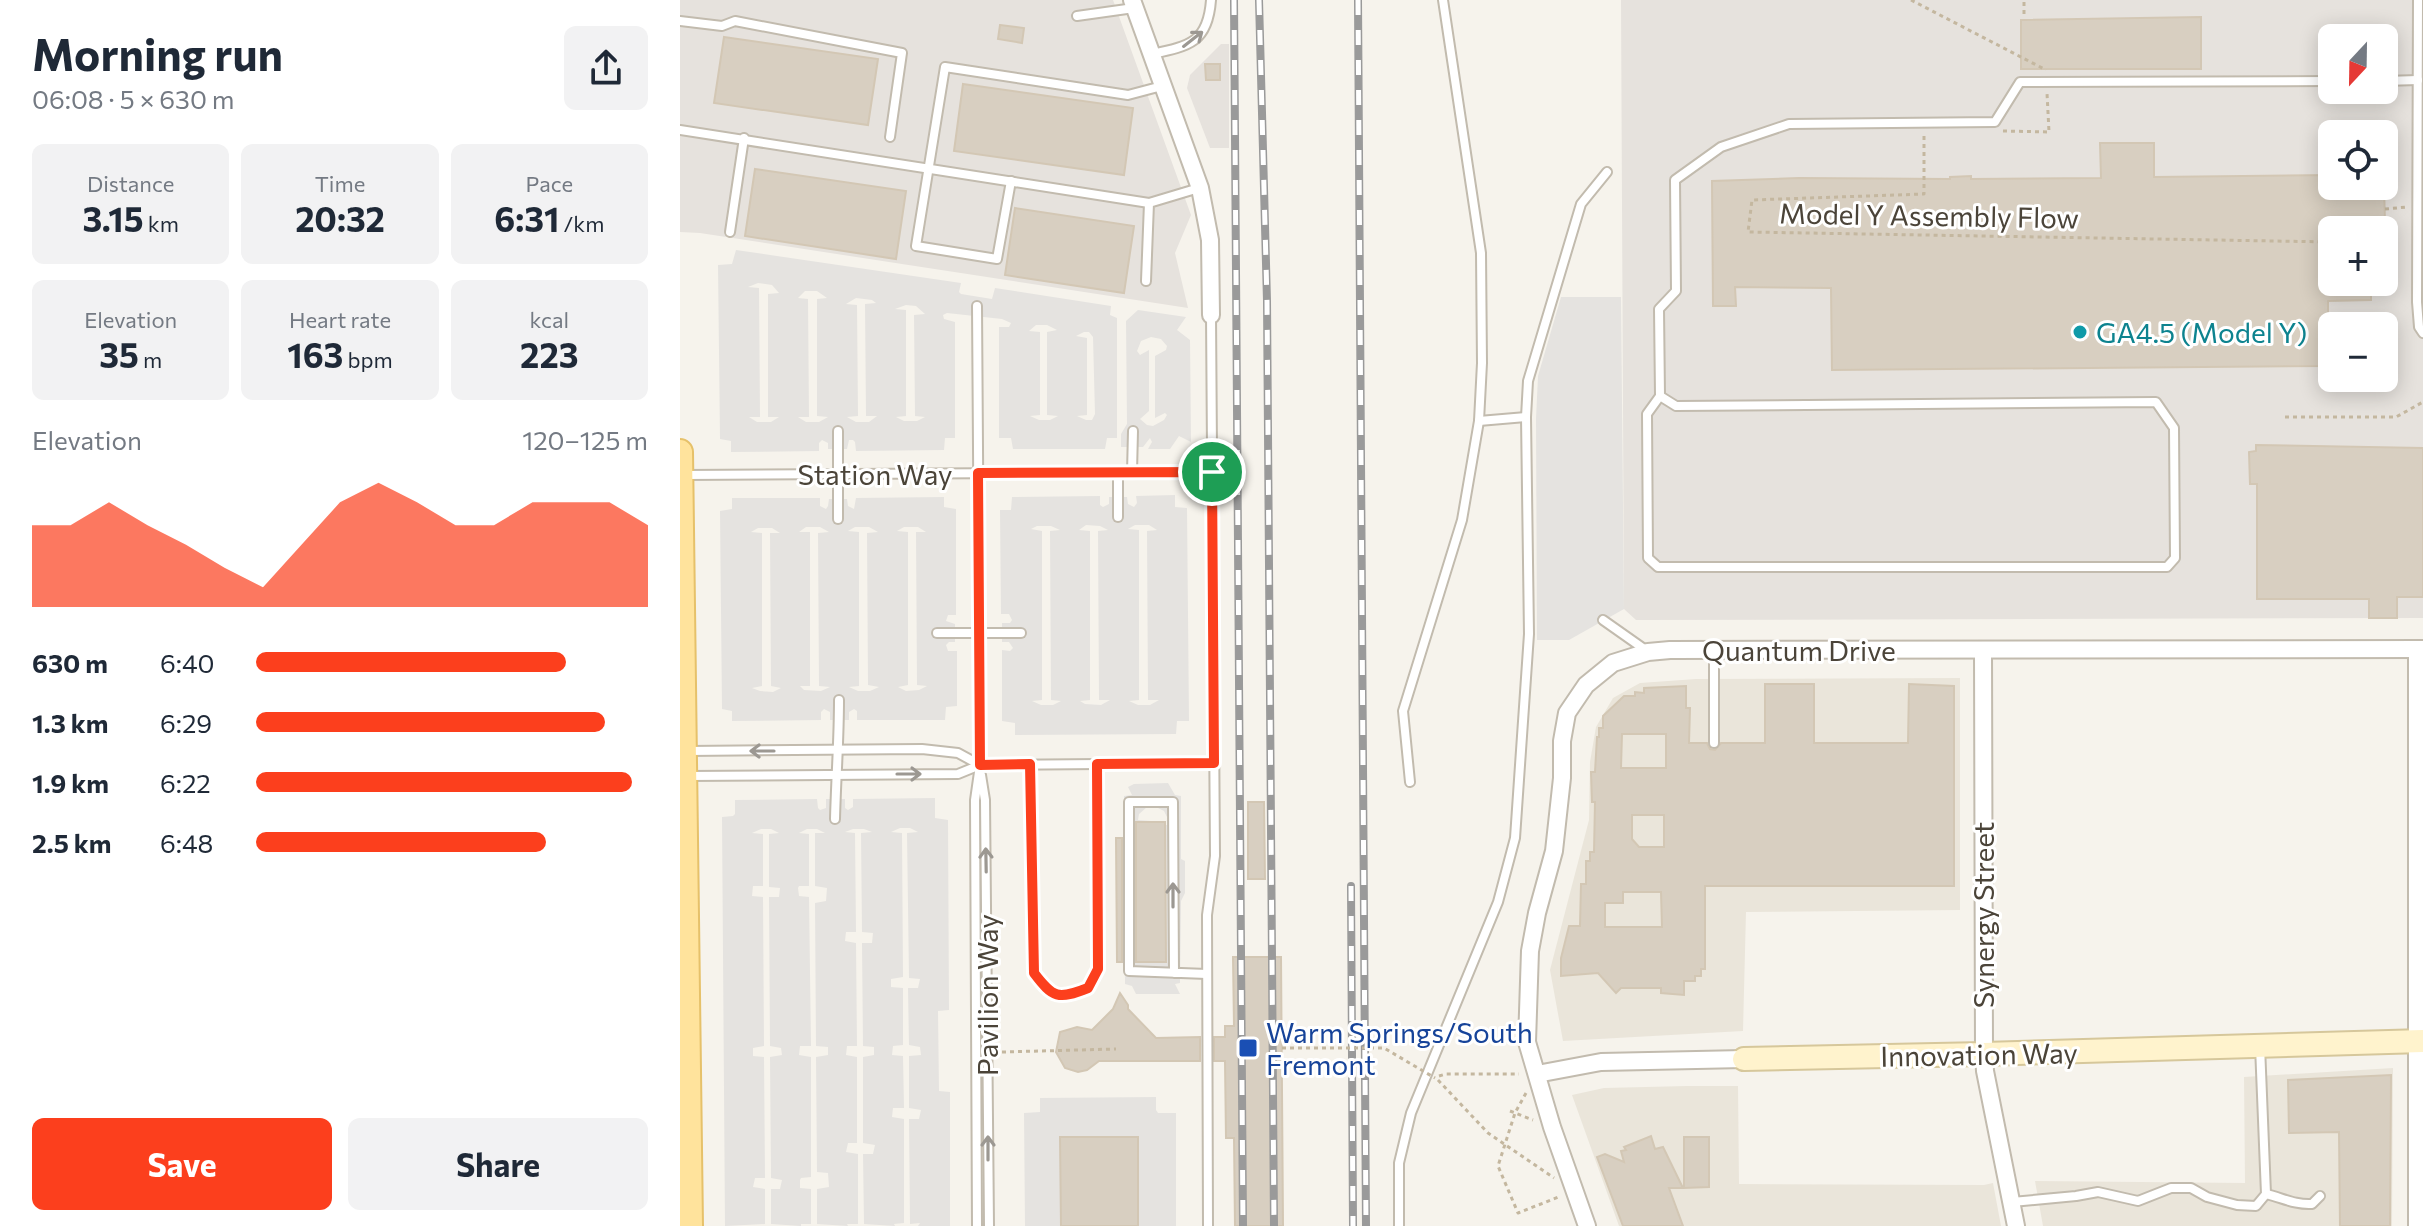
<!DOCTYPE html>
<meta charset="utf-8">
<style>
:root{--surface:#fff;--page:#f2f2f3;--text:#1f2937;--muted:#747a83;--accent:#fc3f1d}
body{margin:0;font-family:Commissioner,sans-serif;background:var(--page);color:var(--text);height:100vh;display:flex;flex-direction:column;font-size:30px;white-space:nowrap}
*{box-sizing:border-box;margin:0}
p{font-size:26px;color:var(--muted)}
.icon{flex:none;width:44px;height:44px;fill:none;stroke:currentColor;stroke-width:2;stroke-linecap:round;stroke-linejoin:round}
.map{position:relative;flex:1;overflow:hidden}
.drawer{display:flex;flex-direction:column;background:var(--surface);width:680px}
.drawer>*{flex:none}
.needle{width:52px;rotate:202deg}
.tools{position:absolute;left:1638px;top:24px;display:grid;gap:16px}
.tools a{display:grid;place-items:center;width:80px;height:80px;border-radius:12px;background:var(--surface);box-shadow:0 4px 20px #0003;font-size:40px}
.pin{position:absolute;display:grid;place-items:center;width:68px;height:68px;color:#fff;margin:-34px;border:4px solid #fff;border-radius:50%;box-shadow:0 2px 8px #0007}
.round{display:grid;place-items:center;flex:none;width:84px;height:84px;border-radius:12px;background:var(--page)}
.headline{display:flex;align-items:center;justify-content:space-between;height:136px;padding:0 32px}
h1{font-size:44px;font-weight:700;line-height:60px}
.metrics{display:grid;grid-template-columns:repeat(3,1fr);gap:12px;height:136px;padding:8px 32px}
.metrics div{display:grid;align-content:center;border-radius:12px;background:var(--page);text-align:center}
.metrics b{font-size:34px;font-weight:700}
.metrics small{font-size:22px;font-weight:400}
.metrics p{font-size:22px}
.chart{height:224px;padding:16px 32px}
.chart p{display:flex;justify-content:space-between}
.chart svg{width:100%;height:144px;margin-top:8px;fill:var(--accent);opacity:.7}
.primary-button{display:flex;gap:16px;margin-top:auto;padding:16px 32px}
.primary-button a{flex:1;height:92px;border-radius:12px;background:var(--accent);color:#fff;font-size:32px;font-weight:700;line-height:92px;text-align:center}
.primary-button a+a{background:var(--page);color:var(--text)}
ul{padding:0 32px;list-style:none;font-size:26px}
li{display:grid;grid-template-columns:128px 96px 1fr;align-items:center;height:60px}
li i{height:20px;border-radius:10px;background:var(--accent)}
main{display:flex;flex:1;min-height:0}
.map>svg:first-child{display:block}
</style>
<main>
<section class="drawer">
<div class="headline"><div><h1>Morning run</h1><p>06:08 · 5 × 630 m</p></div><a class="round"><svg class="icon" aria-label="share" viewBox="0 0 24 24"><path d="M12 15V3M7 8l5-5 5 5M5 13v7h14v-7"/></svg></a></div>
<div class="metrics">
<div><p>Distance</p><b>3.15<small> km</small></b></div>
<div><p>Time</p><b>20:32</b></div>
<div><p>Pace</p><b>6:31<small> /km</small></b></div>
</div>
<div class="metrics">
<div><p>Elevation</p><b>35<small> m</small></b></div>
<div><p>Heart rate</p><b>163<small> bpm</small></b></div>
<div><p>kcal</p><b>223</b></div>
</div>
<div class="chart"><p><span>Elevation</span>120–125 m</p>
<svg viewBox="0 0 160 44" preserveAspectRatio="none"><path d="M0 44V19L10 19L20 12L30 19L40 25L50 32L60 38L70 25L80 12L90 6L100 12L110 19L120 19L130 12L140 12L150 12L160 19V44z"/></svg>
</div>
<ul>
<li><b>630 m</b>6:40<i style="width:79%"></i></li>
<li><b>1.3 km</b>6:29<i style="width:89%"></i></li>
<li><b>1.9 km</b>6:22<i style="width:96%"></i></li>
<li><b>2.5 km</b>6:48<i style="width:74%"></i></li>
</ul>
<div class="primary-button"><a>Save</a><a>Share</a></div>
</section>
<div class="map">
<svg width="1743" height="1226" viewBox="0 0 1743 1226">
<rect width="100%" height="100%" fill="#f6f3ec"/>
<g fill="#eae5da">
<path d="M1280 678V910L1066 912 1063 1031 883 1041 870 970 909 820 910 762 916 727 933 698 960 683 1016 679Z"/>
<path d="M1713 1068 1712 1226H1363L1355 1181 1565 1183 1564 1077Z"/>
<path d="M1007 1086H1058L1059 1184 1304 1185 1313 1183 1321 1226H939L892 1095 924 1088Z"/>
</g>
<g fill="#e6e2dd" fill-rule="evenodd">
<path d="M0 0H433L511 215 495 253 508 308 20 233 0 232Z"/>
<path d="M941 0H1743V618L956 620 944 609ZM1652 38H1704V90H1652ZM1652 134H1704V186H1652ZM1652 230H1704V282H1652ZM1652 326H1704V378H1652Z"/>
<path d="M541 44H549V148H530L507 88 510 75Z"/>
</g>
<g fill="#e5e3e0" fill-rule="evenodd">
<path d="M56 250 281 283 279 292 281 294 312 299 315 288 431 306 430 315 437 318V438H427L425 449H333L331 438H319V327H329L331 323 322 319 267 313 263 315 264 319 275 322V438H265L264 450 176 451 175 442 173 440H169L167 449H148V443L142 440 139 443V451L51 452V441L40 439 38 265 52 264ZM78 283 92 285 99 293 88 294V417H99L91 422H77L69 417H80L79 288 68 287ZM125 291H137L147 298 137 299V416L148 417 139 422H126L118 417H129L128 299 118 298ZM176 298 192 300 196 303 185 304 186 416H197L189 422H176L167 417 178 416 177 305 166 304ZM226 305 236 306 245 314 234 315 235 416 245 417 237 421H224L216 417 226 416V310L215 309ZM356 325H367L377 330 367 332V415L378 416 370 420H359L350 416 360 415V332L349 331ZM404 332H409L413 337 415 414 412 420H406L397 416 407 415V338L396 336Z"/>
<path d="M881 297H941L944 609 889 640H857L856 419 858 376Z"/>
<path d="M458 310 506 317 497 330 510 340 511 442 499 436 490 449H468L472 442 470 438 463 447H441V434L447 424 446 321ZM471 337 481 339 487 346 486 350 475 356V418L485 413 487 415 484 420 473 426 467 425 460 419 469 411V350L460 355 457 351 461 341Z"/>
<path d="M495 495V507L507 508 509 721H497L496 734 335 735V723L322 721V650L330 651 333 648 329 642H322V623H330L332 620 329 614H321L320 510H331L332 497 420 496V505L423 507 429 504V497H447L448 504 454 507 457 503 456 496ZM406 525 420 526 428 530 418 531 419 700H430L421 705 405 704 400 701 410 700V531L399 530ZM455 525H469L477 530 467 531 468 700H479L470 705H458L449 701 459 700V530L448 529ZM357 526H371L380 530 370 531 371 700 381 701 373 705H361L352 701 362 700V531L351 529Z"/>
<path d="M264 497V507L276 509V615H268L266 621 275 624V642H269L266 645 268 651H277V706L266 707 265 720H177V711L174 709 169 712V720H150V712L144 709 141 712V720L52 721V711L42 709 40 511 52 509V498H140V506L146 509 148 506 149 499H167L168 506 174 509 176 498ZM126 527H140L149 532 138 533 139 686 150 687 141 691 124 690 120 686H130V532H119ZM175 527H189L198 532 187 533 188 685 199 687 190 691H178L169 687 179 686V532L168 531ZM224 527H238L246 532H236L237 685 247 686 239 690 226 691 218 687 228 685V532L217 531ZM78 528H92L100 533H90L91 686 101 688 93 692 80 691 72 688 82 686V533L71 532Z"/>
<path d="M488 783 495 795 501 796V859L505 861V893L501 901 500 983 495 984 500 994H456L452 986 445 984 444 796 452 795 448 787 454 784ZM467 807 478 808 484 811 487 817V825L471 826V821L458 820 459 814Z"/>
<path d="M255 798V818L268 820 269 1010 258 1011 259 1091 270 1092V1226H238L240 1223 230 1224 229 1119H239L241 1110 229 1108V1056L241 1055 240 1047 229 1045 228 988H238L240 979 229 978 227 833 238 832 230 828H220L211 832 222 833 223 977 211 979V987L223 988V1045L213 1046 212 1055 223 1056 224 1108H213L212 1117 224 1119V1223L214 1224 215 1226 184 1224 183 1154H193L195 1145 183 1143V1057L194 1055V1047L183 1046 182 943H192L193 933 182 932 181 833 192 832 184 829H173L165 832 175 833 176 932H166L165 941 176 943 177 1046H167L166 1055 177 1057V1143H168L166 1152 178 1154V1224H167L168 1226 137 1224V1189L149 1187 148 1173 137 1172 136 1057 148 1055V1047L136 1046 135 903 146 901 147 888 135 886V833H145L137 829H127L119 833 129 834V886H119L118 888 119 896 129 897 131 1046H120L119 1055 131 1057V1177L121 1178 120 1180V1188L131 1189V1224H121V1226L91 1224V1189H100L102 1180 91 1178 90 1057 102 1055 101 1048 90 1046 89 897H99L100 888 89 887V834L99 833 91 829H81L72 833 83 834V886H73L72 896 83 897 84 1046 73 1048V1056L84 1057 85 1178H75L73 1187 85 1189V1224L45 1226 42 817 53 816 55 814V800L137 799 138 808 140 810 146 808V799H165V808L168 810 173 807V799Z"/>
<path d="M476 1097V1110L478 1113H496V1226H345L344 1113 360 1112V1098Z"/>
</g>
<g fill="#d8cfc1" stroke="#d3c7b4" stroke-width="2" fill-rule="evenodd">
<path d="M1521 17V69H1341V20Z"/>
<path d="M320 25 344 28 342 43 318 39Z"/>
<path d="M44 37 198 59 188 125 34 103Z"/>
<path d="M525 64H540V80H526Z"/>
<path d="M283 84 453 108 444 175 274 151Z"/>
<path d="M1420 143H1474V177L1652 175V186H1704L1705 221H1690V230H1652V282H1691V300L1648 301V366L1152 370 1151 288 1055 287 1056 306H1033L1032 181 1119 178 1270 179V177L1291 176V179L1421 178Z"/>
<path d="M75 169 226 191 216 259 65 236Z"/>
<path d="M335 208 454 226 444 293 325 275Z"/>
<path d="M1576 445 1743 448V597H1717V618H1689V599H1577V484H1570L1569 452 1576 451Z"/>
<path d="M1085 684H1134V743H1228L1229 684 1274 686V886H1025V969H1021V976H1015V981H1004V995L981 993V988H941L936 993 918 973 881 976V958L889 926H900L901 884H906V861H910V852H914L915 802H912L911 772H915L917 737H919V728H923V716L944 696H955V692L964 693V688L1006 686V708H1010L1009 743H1027L1030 749 1035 750 1041 743H1085ZM942 734H986V768H941ZM952 815H984V847H959L952 839ZM943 892H981L982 927H925V903H943Z"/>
<path d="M568 802H584L585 879H568Z"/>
<path d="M456 822H485L486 962H456Z"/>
<path d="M436 838H442V962H437Z"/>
<path d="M553 957H601L603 1226H555L554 1138H546L545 1061H534V1037H545V1026H554Z"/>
<path d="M440 993 448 1005V1009L476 1038 520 1037V1061H419L407 1070 398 1072 385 1068 376 1052 380 1032 397 1027 412 1030 433 1009Z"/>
<path d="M1711 1075 1710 1226H1660L1659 1132 1609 1133 1608 1080Z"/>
<path d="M971 1136 975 1149 983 1147 1003 1188H989L1003 1226H943L917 1157 925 1154 944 1162 941 1151 946 1150 944 1147Z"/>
<path d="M380 1137H458V1226H381Z"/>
<path d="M1004 1137H1029V1187L1004 1188Z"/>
</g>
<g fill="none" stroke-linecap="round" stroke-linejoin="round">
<defs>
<g id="lane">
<path d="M1738 0 1737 302 1739 327 1743 333"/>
<path d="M397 16 454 8"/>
<path d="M0 21 42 26 55 21 222 53 210 137"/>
<path d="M472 54C510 46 528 42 531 0"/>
<path d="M1704 81 1738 80"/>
<path d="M0 130 469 203"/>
<path d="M331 181 317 259 236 246 265 67 448 95 482 86"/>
<path d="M50 232 64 138"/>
<path d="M466 281 469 203 519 188"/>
<path d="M297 306 300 731V765L295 800 297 1226"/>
<path d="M980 396 996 406 1476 402 1494 428 1495 558 1487 567H978L968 558 967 414 980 396 979 309 996 291 995 180 1041 147 1109 124 1315 122 1340 82 1652 81"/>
<path d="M799 421 846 417"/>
<path d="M158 431V519"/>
<path d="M438 472V517"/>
<path d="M452 472 453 431"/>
<path d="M5 475 532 472"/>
<path d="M923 620 967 651"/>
<path d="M257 633H341"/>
<path d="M1034 650V743"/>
<path d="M8 751 242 749 278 753 300 765"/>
<path d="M350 764 354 973C373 998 378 1000 408 988L418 969 417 764"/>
<path d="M301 775 305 800 309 1226"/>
<path d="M9 776 278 774 300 765 534 763"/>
<path d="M730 782 723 711 782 520 799 421 802 363 801 253 763 0"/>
<path d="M155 819C156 779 159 740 159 700"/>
<path d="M494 973 493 802H449V971L527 974"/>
<path d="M1586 1194C1603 1198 1615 1205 1632 1204L1640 1196"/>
<path d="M1332 1202 1396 1196 1418 1192 1458 1201 1491 1188H1511L1527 1197 1557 1205 1576 1206 1586 1194 1580 1046"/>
<path d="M528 1226 527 915 535 856 531 315"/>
<path d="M719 1226V1163L731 1113 818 902 835 838 849 634 846 417 848 381 901 204 927 172"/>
</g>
<g id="street">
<path d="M452 0 520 188 530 240 531 315"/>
<path d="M1303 650 1304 1054 1305 1071 1336 1226"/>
<path d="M857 1074 921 1062 1064 1059"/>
<path d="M907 1226 872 1127 847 1042 850 951 857 913 874 851 882 778V741L887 713 906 685 933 663 968 652 990 650 1743 649"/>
<path d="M1737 1226V649"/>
</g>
<path id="secondary" d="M1064 1059 1304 1054 1743 1041"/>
<path id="primary" d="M0 452 10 1226"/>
</defs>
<use href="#lane" stroke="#c2bbae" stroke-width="12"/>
<use href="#street" stroke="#c2bbae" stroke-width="20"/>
<use href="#secondary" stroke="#d6c79b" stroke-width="26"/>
<use href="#primary" stroke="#e6c16a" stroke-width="28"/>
<g stroke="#c4b79f" stroke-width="3" stroke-dasharray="4 4" stroke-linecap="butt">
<path d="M1231 0 1366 70"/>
<path d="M1344 14V0"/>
<path d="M1323 131 1369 132 1367 93"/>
<path d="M1244 136V194L1072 200 1068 232 1652 242"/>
<path d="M1705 209 1727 207"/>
<path d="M1704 242 1713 243"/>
<path d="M1605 417H1716L1743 402"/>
<path d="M322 1052 436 1049"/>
<path d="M759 1076 766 1074H839"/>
<path d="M758 1080 808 1133 874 1178"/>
<path d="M846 1093 835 1113 818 1166 838 1213 881 1196"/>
<path d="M830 1111 853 1120"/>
</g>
<use href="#lane" stroke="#fff" stroke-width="8"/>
<use href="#street" stroke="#fff" stroke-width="16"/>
<use href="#secondary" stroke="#fff3cd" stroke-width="22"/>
<use href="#primary" stroke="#ffe39c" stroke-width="24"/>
<defs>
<g id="rail">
<path d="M554 0 563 1226"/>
<path d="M579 0 587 301 594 1226"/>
<path d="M678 0 686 1226"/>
<path d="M671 886 673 1226"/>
</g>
</defs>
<use href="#rail" stroke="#9a9a9a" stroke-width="8"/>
<use href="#rail" stroke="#fff" stroke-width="5" stroke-dasharray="15" stroke-linecap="butt"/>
<path stroke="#c4b79f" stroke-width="3" stroke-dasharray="4 4" stroke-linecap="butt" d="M602 1048H704L755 1078"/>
</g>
<defs><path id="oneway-shaft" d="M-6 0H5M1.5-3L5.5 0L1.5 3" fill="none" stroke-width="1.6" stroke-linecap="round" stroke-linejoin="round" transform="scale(2)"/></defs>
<g stroke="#9c9892">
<use href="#oneway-shaft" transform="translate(513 39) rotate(-38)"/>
<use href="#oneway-shaft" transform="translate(82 751) rotate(180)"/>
<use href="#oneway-shaft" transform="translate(229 774)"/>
<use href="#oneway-shaft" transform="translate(306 860) rotate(-91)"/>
<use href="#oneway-shaft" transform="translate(493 895) rotate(-90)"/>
<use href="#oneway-shaft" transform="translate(308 1148) rotate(-90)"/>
</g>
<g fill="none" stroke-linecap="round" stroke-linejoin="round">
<defs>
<path id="route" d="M532 472 534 763 417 764 418 969 408 988C378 1000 373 998 354 973L350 764 300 765 298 473Z"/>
</defs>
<use href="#route" stroke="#fff" stroke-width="16"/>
<use href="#route" stroke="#fc3f1d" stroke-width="10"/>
</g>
<circle fill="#0f9aa8" stroke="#fff" stroke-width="3" cx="1400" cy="332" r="8"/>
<rect fill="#1a4fb4" stroke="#fff" stroke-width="3" x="558" y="1038" width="20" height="20" rx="4"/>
<g text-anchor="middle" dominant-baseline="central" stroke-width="6" stroke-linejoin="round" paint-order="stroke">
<g font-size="28" fill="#4b4439" stroke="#fff">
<text transform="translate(1249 215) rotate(1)">Model Y Assembly Flow</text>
<text x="195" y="474">Station Way</text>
<text x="1119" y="650">Quantum Drive</text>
<text transform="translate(1303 915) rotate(-90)">Synergy Street</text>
<text transform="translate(307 995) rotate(-90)">Pavilion Way</text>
<text transform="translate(1299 1054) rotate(-1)">Innovation Way</text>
</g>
<g font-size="28" fill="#0d838f" stroke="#fff" text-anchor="start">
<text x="1416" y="332">GA4.5 (Model Y)</text>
</g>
<g font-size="28" fill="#164399" stroke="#fff" text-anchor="start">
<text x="586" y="1032">Warm Springs/South<tspan x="586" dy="32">Fremont</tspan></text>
</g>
</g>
</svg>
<div class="tools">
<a><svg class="needle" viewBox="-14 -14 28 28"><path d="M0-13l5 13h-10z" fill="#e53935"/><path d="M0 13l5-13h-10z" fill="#747a83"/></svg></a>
<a><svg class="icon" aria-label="locate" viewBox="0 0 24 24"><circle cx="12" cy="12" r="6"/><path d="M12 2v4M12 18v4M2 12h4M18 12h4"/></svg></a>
<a>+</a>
<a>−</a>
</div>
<div class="pin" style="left:532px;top:472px;background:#1e9e55"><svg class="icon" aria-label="arrive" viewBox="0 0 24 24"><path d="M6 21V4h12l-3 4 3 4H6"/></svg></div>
</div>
</main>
